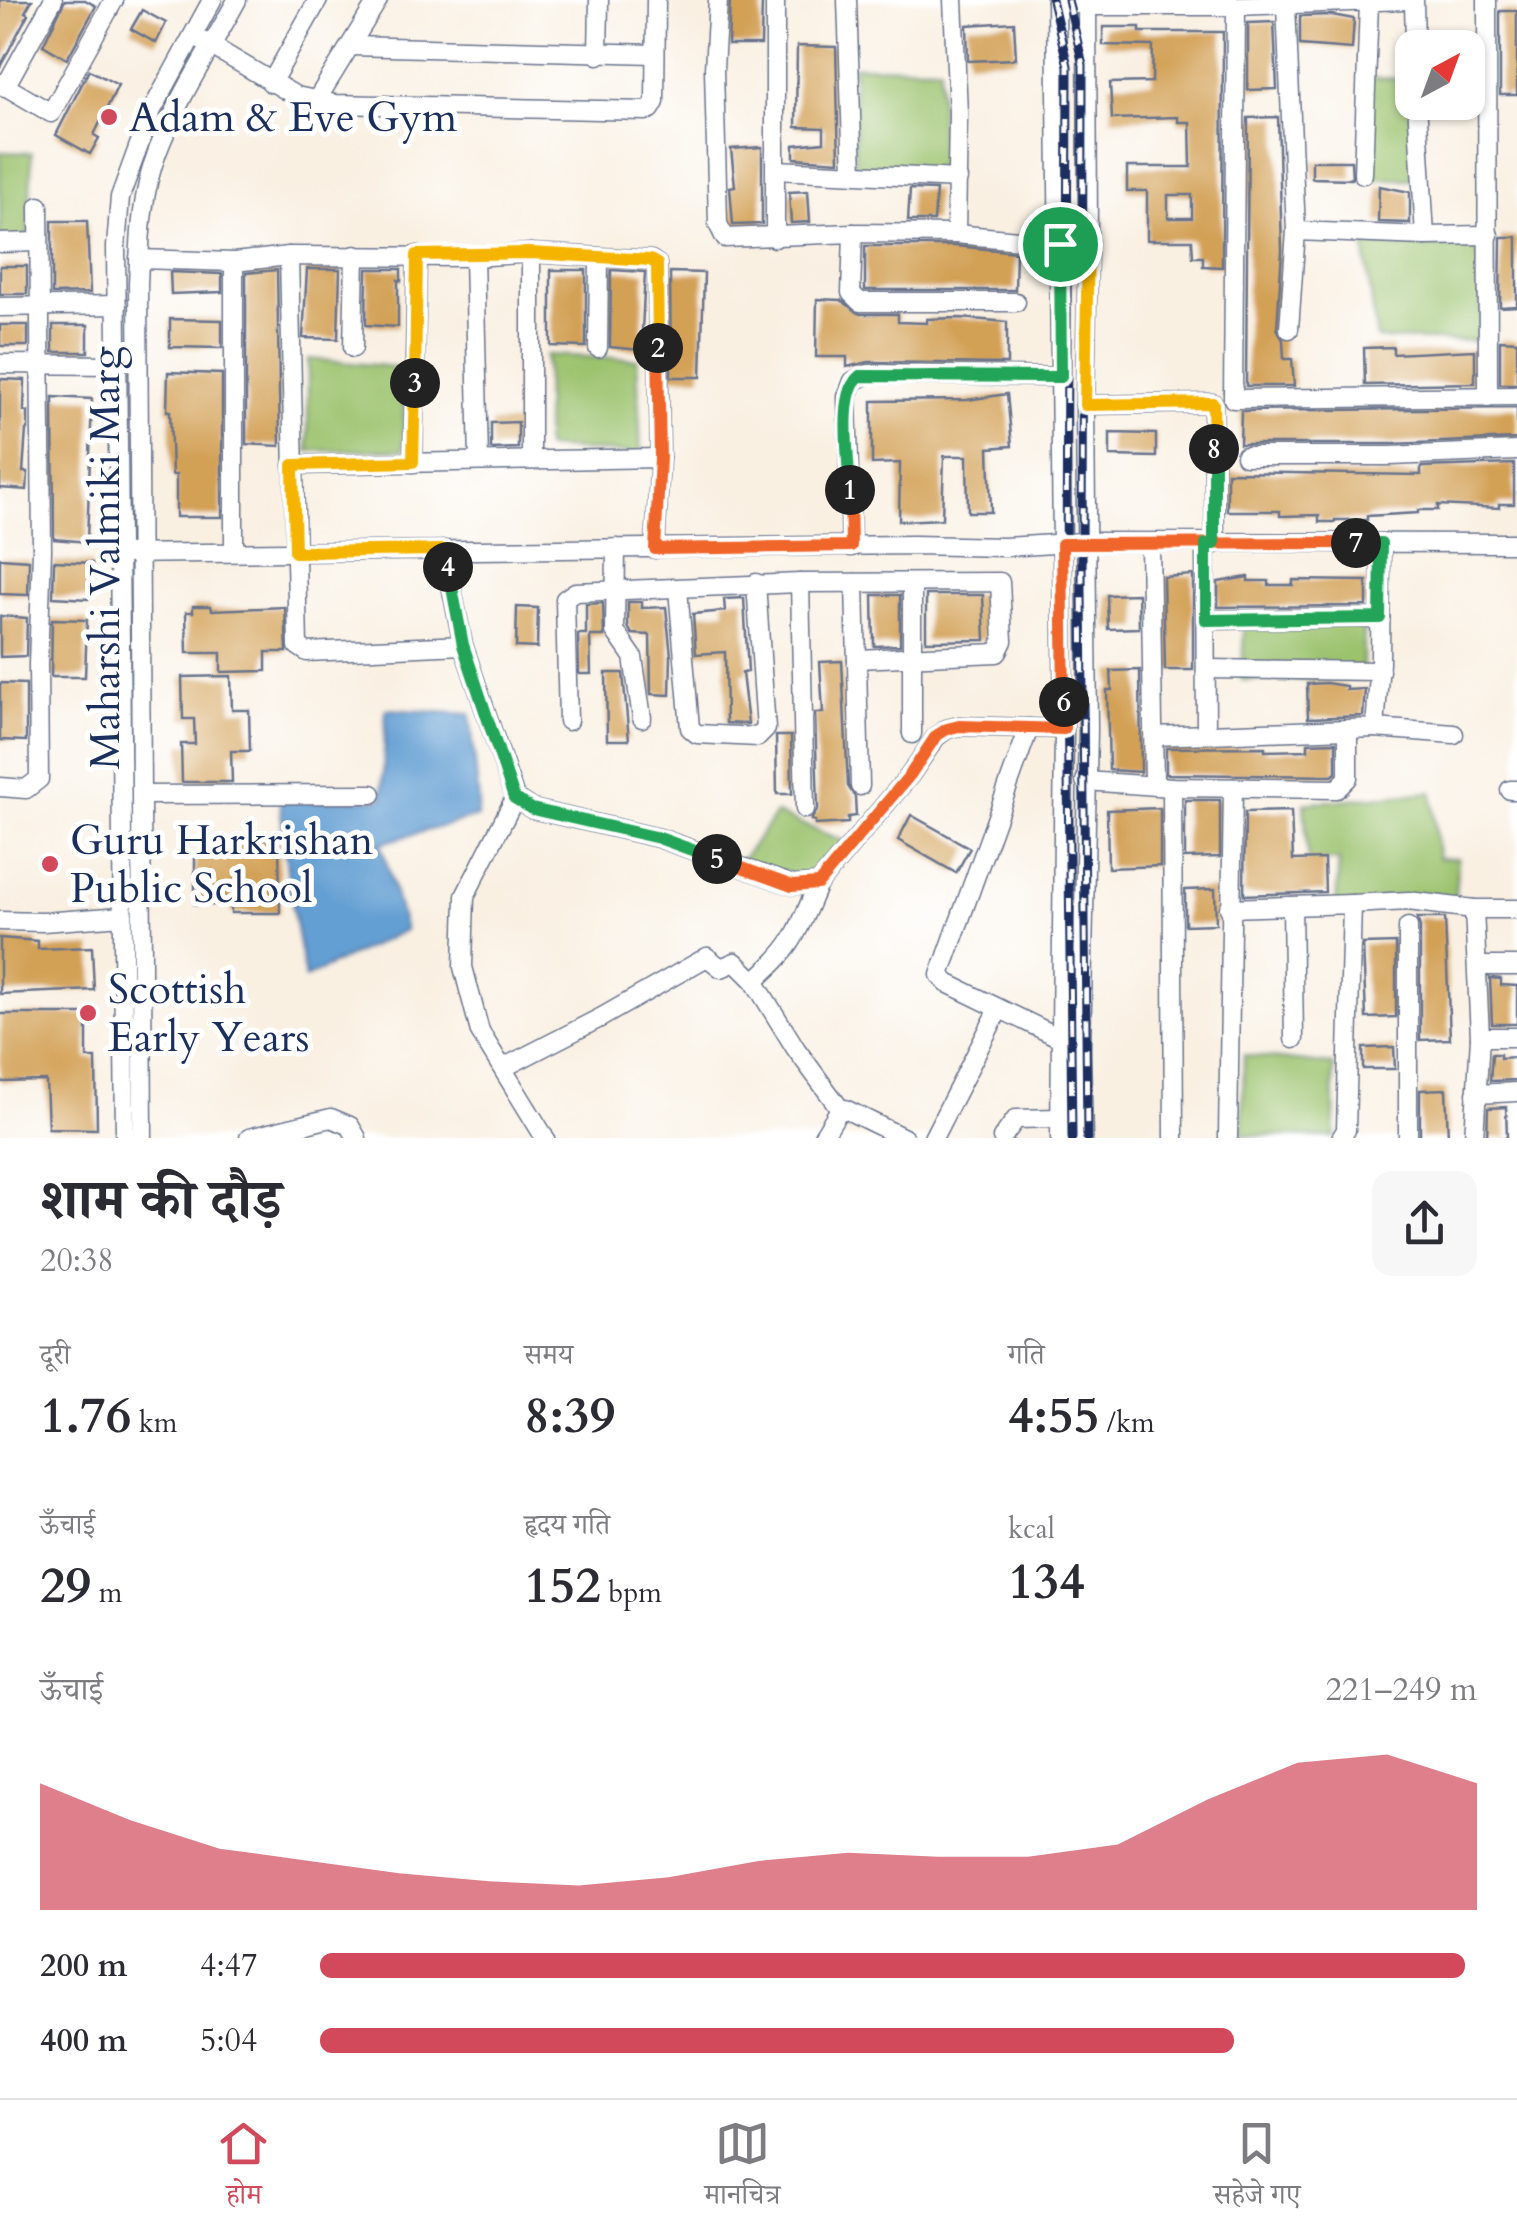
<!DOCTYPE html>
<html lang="hi">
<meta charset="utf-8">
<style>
:root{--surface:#fff;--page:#f7f7f7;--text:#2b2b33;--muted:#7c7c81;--line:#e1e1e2;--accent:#d1495b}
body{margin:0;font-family:Cardo,"Noto Serif Devanagari",serif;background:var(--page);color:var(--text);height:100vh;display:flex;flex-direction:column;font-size:38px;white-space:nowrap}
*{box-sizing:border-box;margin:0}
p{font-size:32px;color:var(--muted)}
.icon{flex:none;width:55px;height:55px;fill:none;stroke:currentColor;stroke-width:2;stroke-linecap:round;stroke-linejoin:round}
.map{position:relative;height:1138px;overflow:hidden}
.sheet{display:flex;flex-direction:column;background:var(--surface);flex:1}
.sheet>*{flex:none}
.needle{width:65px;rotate:41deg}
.tools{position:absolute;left:1395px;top:30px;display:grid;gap:20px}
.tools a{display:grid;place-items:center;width:90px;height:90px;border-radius:20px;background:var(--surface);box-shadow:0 2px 8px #0004;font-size:50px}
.pin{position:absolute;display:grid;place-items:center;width:85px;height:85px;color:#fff;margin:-42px;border:5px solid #fff;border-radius:50%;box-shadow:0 2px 10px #0007}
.km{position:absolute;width:50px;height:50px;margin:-25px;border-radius:50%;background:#222;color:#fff;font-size:28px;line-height:50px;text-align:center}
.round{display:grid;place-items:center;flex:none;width:105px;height:105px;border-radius:20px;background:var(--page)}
.head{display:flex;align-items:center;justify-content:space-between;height:170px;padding:0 40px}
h1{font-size:55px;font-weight:700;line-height:75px}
.metrics{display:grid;grid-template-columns:repeat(3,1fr);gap:15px;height:170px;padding:10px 40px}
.metrics div{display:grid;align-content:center}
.metrics b{font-size:50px;font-weight:700}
.metrics small{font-size:28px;font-weight:400}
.metrics p{font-size:28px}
.chart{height:280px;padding:20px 40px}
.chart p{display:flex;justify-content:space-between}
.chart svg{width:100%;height:180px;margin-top:10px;fill:var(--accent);opacity:.7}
ul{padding:0 40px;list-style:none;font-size:32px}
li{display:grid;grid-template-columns:160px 120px 1fr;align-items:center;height:75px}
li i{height:25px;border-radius:12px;background:var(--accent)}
.menu{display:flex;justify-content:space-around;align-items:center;height:140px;border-top:2px solid var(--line);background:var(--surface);font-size:28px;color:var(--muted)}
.menu a{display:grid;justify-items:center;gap:5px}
.menu .selected{color:var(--accent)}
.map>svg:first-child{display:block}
</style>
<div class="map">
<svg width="1517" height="1138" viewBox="0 0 1517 1138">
<rect width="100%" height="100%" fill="#fff"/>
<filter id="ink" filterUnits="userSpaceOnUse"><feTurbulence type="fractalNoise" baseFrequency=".01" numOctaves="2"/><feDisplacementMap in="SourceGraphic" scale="20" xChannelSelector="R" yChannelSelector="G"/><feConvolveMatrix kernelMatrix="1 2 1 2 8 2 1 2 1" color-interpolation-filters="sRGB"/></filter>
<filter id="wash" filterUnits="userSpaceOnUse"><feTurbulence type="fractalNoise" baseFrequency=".0048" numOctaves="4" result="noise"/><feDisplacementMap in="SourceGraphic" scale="40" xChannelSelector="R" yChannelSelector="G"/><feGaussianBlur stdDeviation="2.25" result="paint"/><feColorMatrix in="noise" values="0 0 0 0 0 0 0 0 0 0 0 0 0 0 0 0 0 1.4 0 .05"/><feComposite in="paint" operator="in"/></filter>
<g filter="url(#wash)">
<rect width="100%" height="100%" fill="#f9f0e2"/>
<g fill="#9bc26d" stroke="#5b7866" stroke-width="2.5">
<path d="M853 66 940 67 941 176 855 173Z"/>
<path d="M1367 78 1412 79 1417 179H1372Z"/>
<path d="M0 152 32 153 28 238 0 239Z"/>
<path d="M1364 244 1478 248 1484 341 1377 339Z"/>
<path d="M546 355 637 359 641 454 545 448Z"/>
<path d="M308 359 405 368 403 450 308 451Z"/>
<path d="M1363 622V679L1242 680 1244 626Z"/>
<path d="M1432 792 1438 858H1458L1454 905 1336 907 1339 860 1308 861 1304 803Z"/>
<path d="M776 814 844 841 803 894 738 865Z"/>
<path d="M1244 1055 1333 1065 1335 1137 1242 1135Z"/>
</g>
<path fill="#639fd3" stroke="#3f6798" stroke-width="2.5" d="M386 709 470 714 479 802 477 817 381 843 405 930 305 978 289 889 280 801 382 799Z"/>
<g id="blocks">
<g fill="#d3a157" fill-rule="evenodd">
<path d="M0 0H32L25 12 28 14 0 67Z"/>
<path d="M65 0H85L96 6 67 59 43 45Z"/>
<path d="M730 0H762L761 45H728Z"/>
<path d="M142 10 166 23 156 43 131 29Z"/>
<rect x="1500" y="11" width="17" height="84"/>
<path d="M1332 15 1354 19 1352 49 1300 45V16Z"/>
<path d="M1014 22 1016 59 968 61 967 25Z"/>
<path d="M1274 22 1277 89 1248 90V23Z"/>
<path d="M1103 27H1140V32H1223L1222 267 1203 266V257H1193L1192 240H1147V191H1127V167H1191L1190 122H1178V117L1112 119 1110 83 1152 82 1153 46 1103 45ZM1168 195H1192V218H1168Z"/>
<path d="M797 46 836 47 839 161 794 158V145L824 142V128L796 127Z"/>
<path d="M89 70 118 85 94 135 99 138 90 154 56 135Z"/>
<path d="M1278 117 1282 250 1277 328 1283 340 1284 359H1292L1294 386H1246L1248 118Z"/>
<path d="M762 147V224L733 225 730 187 735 186 731 149Z"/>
<path d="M1312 161H1351L1352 179 1312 178Z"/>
<path d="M1379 186 1410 192V223L1378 222Z"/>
<path d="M910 189 936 190 934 221H908Z"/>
<path d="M808 191 810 222 791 223 789 192Z"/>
<path d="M52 221H87L90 293 52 294Z"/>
<path d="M1501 237H1517V306L1500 307Z"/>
<path d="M865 246H955L1016 252 1015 290H865Z"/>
<rect x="0" y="266" width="27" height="28"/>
<path d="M307 269H340L338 339 303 338Z"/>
<path d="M367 269H401V281L398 280V327L366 325Z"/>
<path d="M277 270 280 446 246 444V273Z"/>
<path d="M551 270H586V347L551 346Z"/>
<path d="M611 270 645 272 641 350 610 347Z"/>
<path d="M170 272 222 274V292L171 294Z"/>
<path d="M670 272 704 273 701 377H671Z"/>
<path d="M817 299 841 300 860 314H898V322L927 323V319L961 318 1007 322V364L869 362 847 367V357H816Z"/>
<path d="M170 319 222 320V348L170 347Z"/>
<rect x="0" y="325" width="28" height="21"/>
<rect x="53" y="325" width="35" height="27"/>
<path d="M1500 340 1517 341V384H1500Z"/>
<path d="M1393 347V354L1475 350V383L1365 385 1364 348Z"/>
<path d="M168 372 222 374V517H176V475H172L170 411H167Z"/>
<path d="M0 379 25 380 24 411 28 412V430H26L23 472H28L27 490 0 488Z"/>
<path d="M1007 394 1012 446 989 448 991 512H968L967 456H944L942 519 899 521 900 463 872 464V401L967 400Z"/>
<path d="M53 397 92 399 87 542 54 539Z"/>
<path d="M1517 408V439L1390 444H1240L1241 411Z"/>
<path d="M518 422V448L491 449V423Z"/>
<path d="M1110 433 1156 434V457L1110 456Z"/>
<path d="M1514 464V504H1499V508L1438 505V510H1418V513L1367 516V520H1335V522H1319V515L1280 516V511H1227V472L1421 475V467Z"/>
<path d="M0 558 29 560 28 595 0 594Z"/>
<path d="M54 561 92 563 88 599 53 597Z"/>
<path d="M1193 575V670H1165L1163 577Z"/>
<path d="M1248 577V581H1269V585H1293V580L1367 581V606L1218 607V582Z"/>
<path d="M1138 594 1139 628 1108 629 1107 595Z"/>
<path d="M873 595H900V645L874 646Z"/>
<path d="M926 595H983L985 640 926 641Z"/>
<path d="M744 598 748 672 742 673 748 724 726 723 725 652 696 654 693 614 725 611 724 599Z"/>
<path d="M628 602H642V608L666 607 671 656 670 695 651 694 650 635 632 634 628 627Z"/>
<path d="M603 603 604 636H590L591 674H579L578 634H586V604Z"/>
<path d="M193 606H211L212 610 285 607 287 652H266V671L221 672V653H187L186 612H193Z"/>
<path d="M517 607 538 608 537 648 516 647Z"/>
<path d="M0 616 27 618 26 656 0 657Z"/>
<path d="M52 619 87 620 85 677H51Z"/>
<path d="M842 661 848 786 855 797 856 816 848 817V823L815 825V821L811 820 818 809 815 713H823L820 662Z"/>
<path d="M1140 670 1141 772 1109 770 1107 690H1112L1111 671Z"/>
<path d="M606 673H623L629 740H607Z"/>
<path d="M231 676 232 710H249L250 751H231L232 782H182L181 744H195L194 719H183L182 677Z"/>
<path d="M0 683 26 684V741L0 740Z"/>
<path d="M1326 683 1346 686V690L1365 689 1363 716 1308 718 1307 684Z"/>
<path d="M776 736H791L792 794H777Z"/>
<path d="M1336 742V773L1332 776 1166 774V748L1265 747V751L1308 750V743Z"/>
<path d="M1185 800H1220V857L1185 858Z"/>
<path d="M1160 808V866L1108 868 1107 810Z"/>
<path d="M1291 811 1293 860 1324 859 1325 892 1244 895 1245 812Z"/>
<path d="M911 815 970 848 956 873 898 840Z"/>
<path d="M229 839H279L280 913H231V905H195V852H229Z"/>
<path d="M1215 889 1216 924 1185 925V890Z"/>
<path d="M1417 918H1445L1450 1039 1420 1040V927Z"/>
<path d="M0 938 38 941V949L92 947 94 990 0 994Z"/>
<path d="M1396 943V1017L1366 1018 1363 944Z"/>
<path d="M1490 978 1501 979V985L1517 986V1024H1492Z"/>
<path d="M0 1014H87V1058H96L97 1129 48 1128 46 1081 0 1082Z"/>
<path d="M1394 1047 1395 1069H1363V1048Z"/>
<path d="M1492 1054H1500V1058L1517 1057V1080L1490 1081Z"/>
<path d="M1446 1089 1448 1138H1420V1090Z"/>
<path d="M1506 1107 1507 1138H1487L1488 1108Z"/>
</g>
</g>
</g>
<g filter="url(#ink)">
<use href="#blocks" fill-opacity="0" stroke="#69738c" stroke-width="2.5"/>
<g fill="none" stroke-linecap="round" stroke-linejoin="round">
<defs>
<g id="minor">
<path d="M718 0 714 69 718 224 725 238 853 233 956 234 1060 244 1088 243"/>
<path d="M775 0V238"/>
<path d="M847 0 853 173"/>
<path d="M953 0 958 113 956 234"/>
<path d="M1056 0 1064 729 1060 1138"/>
<path d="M1056 0 1088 6H1236L1406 0"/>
<path d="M1414 0 1415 48"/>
<path d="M1487 0 1488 397"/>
<path d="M1236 6 1233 399 1517 396"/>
<path d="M1286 6 1296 231 1289 329"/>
<path d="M203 41 296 96 335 104 646 111 651 109 655 102 656 0"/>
<path d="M351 46 654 54"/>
<path d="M598 55 599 0"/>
<path d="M0 83 51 113 114 0"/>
<path d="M271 83 318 0"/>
<path d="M5 87 53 0"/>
<path d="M316 101 378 0"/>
<path d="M1417 102 1425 236"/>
<path d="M777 170 958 179"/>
<path d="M1363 174 1369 2"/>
<path d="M1296 231 1425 236 1489 235"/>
<path d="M853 233 851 293 860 302H1016"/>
<path d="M0 243 38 242"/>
<path d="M531 253V460"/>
<path d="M289 256 298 646 307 652 463 645"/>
<path d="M474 257 479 461"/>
<path d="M139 259 234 262 289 256 474 257 531 253 651 260 657 264 660 458 655 549"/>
<path d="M234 262V551"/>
<path d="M0 307 117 305"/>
<path d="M353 348 355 255"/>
<path d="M598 348 599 258"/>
<path d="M0 364 117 365"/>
<path d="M1085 405 1213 403 1215 544"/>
<path d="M1245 456H1390L1517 451"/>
<path d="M413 463 417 255"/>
<path d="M293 465 660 458"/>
<path d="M1150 544 1154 784"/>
<path d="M1205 544 1206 734"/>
<path d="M851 547 847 397 853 381 869 374 1061 377"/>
<path d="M616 548 615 631 633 657 642 718"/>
<path d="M444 550 463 645 515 798 532 809 659 838 792 885 818 884 910 775 936 737 947 729 959 726 1064 729"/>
<path d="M119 554 914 545 1004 547 1086 542 1517 543"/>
<path d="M855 583 860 786"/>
<path d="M678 589 690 728 697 734 758 737 766 729 756 583"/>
<path d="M1206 620 1380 618"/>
<path d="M1206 669 1380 671"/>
<path d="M568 721 565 599 575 592 800 583"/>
<path d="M1029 728 940 975 947 983 1060 1038"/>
<path d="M1375 728 1454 734"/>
<path d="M912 734V583"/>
<path d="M1154 736 1375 728 1380 663 1381 543"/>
<path d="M1085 781 1172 787 1337 789 1348 778V731"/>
<path d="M0 787 26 789 39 779 38 664 42 550 39 206"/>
<path d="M1172 787 1174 1138"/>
<path d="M1510 790H1517"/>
<path d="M141 795 372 794"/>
<path d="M515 798 465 896 463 967 480 1032 545 1138"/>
<path d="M805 809 800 583 1000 582 1003 641 997 653 857 659"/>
<path d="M1352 904 1408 901 1474 909H1517"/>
<path d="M1292 906 1294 1039"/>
<path d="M1229 908 1352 904 1346 1130 1341 1138"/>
<path d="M0 921 43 922 123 916"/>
<path d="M1408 927V1138"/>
<path d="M1477 966H1517"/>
<path d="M754 981C796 945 797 932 818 884"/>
<path d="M1480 1037H1517"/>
<path d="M503 1068 602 1017 707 957 721 968 735 962 754 981 796 1049 841 1110"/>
<path d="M1476 1094 1517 1092"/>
<path d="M125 1138 116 247 120 197 151 112 212 0"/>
<path d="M143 1138 138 284C140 241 141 194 157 153 177 99 210 50 237 0"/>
<path d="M249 1138 331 1118 350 1126 357 1138"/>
<path d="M822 1138 838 1112 845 1109 904 1138"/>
<path d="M933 1138 999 1009"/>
<path d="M1002 1138 1016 1119 1060 1118"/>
<path d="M1083 1138 1081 1049 1088 730 1085 405 1088 243 1087 0"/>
<path d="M1228 1138 1233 788"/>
<path d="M1474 1138 1480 1037 1474 909"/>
</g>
</defs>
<use href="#minor" stroke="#69738c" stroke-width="21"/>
<use href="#minor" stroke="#fff" stroke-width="18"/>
<defs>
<g id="rail">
<path d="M1052 0 1068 66 1066 589 1072 1138"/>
<path d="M1068 0 1083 65 1082 589 1087 1138"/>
</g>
</defs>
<use href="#rail" stroke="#1b2f5e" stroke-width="9"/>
<use href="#rail" stroke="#fff" stroke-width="5" stroke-dasharray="15" stroke-linecap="butt"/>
</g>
</g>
<g fill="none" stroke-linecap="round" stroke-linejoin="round" filter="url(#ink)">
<defs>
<path id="split-1" d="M850 490C849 463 838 391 860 376L1061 377 1060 244"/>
<path id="split-2" d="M658 348 660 458 655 549 851 546 850 490"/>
<path id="split-3" d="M415 383 417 255 531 253 650 260 657 264 658 348"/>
<path id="split-4" d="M415 383 413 462 293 465 295 552 444 550 448 567"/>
<path id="split-5" d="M448 567 463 645 514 798 532 809 659 838 717 859"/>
<path id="split-6" d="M717 859 792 886 818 884 910 775 936 736 947 729 959 726 1064 729V702"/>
<path id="split-7" d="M1064 702 1062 544 1356 543"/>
<path id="split-8" d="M1214 449V544H1206V620L1380 618 1381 543H1356"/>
<path id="split-9" d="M1060 244 1088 243 1085 405 1213 403 1214 449"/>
</defs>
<use href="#split-1" stroke="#fff" stroke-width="20"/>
<use href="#split-2" stroke="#fff" stroke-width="20"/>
<use href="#split-3" stroke="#fff" stroke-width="20"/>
<use href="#split-4" stroke="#fff" stroke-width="20"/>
<use href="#split-5" stroke="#fff" stroke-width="20"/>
<use href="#split-6" stroke="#fff" stroke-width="20"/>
<use href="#split-7" stroke="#fff" stroke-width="20"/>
<use href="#split-8" stroke="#fff" stroke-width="20"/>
<use href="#split-9" stroke="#fff" stroke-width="20"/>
<use href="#split-1" stroke="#22a559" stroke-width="12"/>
<use href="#split-2" stroke="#f0652b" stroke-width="12"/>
<use href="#split-3" stroke="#f5b400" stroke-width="12"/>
<use href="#split-4" stroke="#f5b400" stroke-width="12"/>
<use href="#split-5" stroke="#22a559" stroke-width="12"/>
<use href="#split-6" stroke="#f0652b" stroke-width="12"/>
<use href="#split-7" stroke="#f0652b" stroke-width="12"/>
<use href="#split-8" stroke="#22a559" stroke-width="12"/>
<use href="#split-9" stroke="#f5b400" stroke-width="12"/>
</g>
<g fill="#d1495b" stroke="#fff" stroke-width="4">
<circle cx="109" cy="117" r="10"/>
<circle cx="50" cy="864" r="10"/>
<circle cx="88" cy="1013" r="10"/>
</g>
<g text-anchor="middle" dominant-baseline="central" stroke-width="10" stroke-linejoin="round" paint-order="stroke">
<g font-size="42" fill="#1b2f5e" stroke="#fff" text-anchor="start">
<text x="129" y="117">Adam &amp; Eve Gym</text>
<text x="70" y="840">Guru Harkrishan<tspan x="70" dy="48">Public School</tspan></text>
<text x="108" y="989">Scottish<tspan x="108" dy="48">Early Years</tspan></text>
</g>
<g font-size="42" fill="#1b2f5e" stroke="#fff">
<text transform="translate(105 558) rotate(-90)">Maharshi Valmiki Marg</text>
</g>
</g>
</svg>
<div class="tools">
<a><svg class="needle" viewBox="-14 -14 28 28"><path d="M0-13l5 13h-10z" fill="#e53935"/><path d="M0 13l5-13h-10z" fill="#7c7c81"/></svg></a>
</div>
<div class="pin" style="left:1060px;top:244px;background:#1e9e55"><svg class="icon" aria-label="arrive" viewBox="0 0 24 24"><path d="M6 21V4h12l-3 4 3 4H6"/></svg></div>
<b class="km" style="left:850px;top:490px">1</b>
<b class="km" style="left:658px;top:348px">2</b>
<b class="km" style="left:415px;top:383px">3</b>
<b class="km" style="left:448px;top:567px">4</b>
<b class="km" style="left:717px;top:859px">5</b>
<b class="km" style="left:1064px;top:702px">6</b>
<b class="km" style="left:1356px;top:543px">7</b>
<b class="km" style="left:1214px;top:449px">8</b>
</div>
<section class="sheet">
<div class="head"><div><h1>शाम की दौड़</h1><p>20:38</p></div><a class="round"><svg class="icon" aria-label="share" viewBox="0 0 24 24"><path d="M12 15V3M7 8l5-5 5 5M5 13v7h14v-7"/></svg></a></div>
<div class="metrics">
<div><p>दूरी</p><b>1.76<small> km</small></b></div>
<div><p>समय</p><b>8:39</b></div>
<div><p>गति</p><b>4:55<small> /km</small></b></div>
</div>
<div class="metrics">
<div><p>ऊँचाई</p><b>29<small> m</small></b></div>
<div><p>हृदय गति</p><b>152<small> bpm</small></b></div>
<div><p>kcal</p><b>134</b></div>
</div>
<div class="chart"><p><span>ऊँचाई</span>221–249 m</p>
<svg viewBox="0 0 160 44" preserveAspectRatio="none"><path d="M0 44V13L10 22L20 29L30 32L40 35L50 37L60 38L70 36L80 32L90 30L100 31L110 31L120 28L130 17L140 8L150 6L160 13V44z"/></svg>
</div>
<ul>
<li><b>200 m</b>4:47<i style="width:99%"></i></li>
<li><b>400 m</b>5:04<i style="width:79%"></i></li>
</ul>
</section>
<nav class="menu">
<a class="selected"><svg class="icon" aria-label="home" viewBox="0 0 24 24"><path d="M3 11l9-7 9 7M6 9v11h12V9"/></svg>होम</a>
<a><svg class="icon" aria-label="map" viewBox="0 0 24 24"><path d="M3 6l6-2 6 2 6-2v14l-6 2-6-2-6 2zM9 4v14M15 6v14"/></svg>मानचित्र</a>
<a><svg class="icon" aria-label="saved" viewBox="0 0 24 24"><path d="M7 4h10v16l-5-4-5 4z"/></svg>सहेजे गए</a>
</nav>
